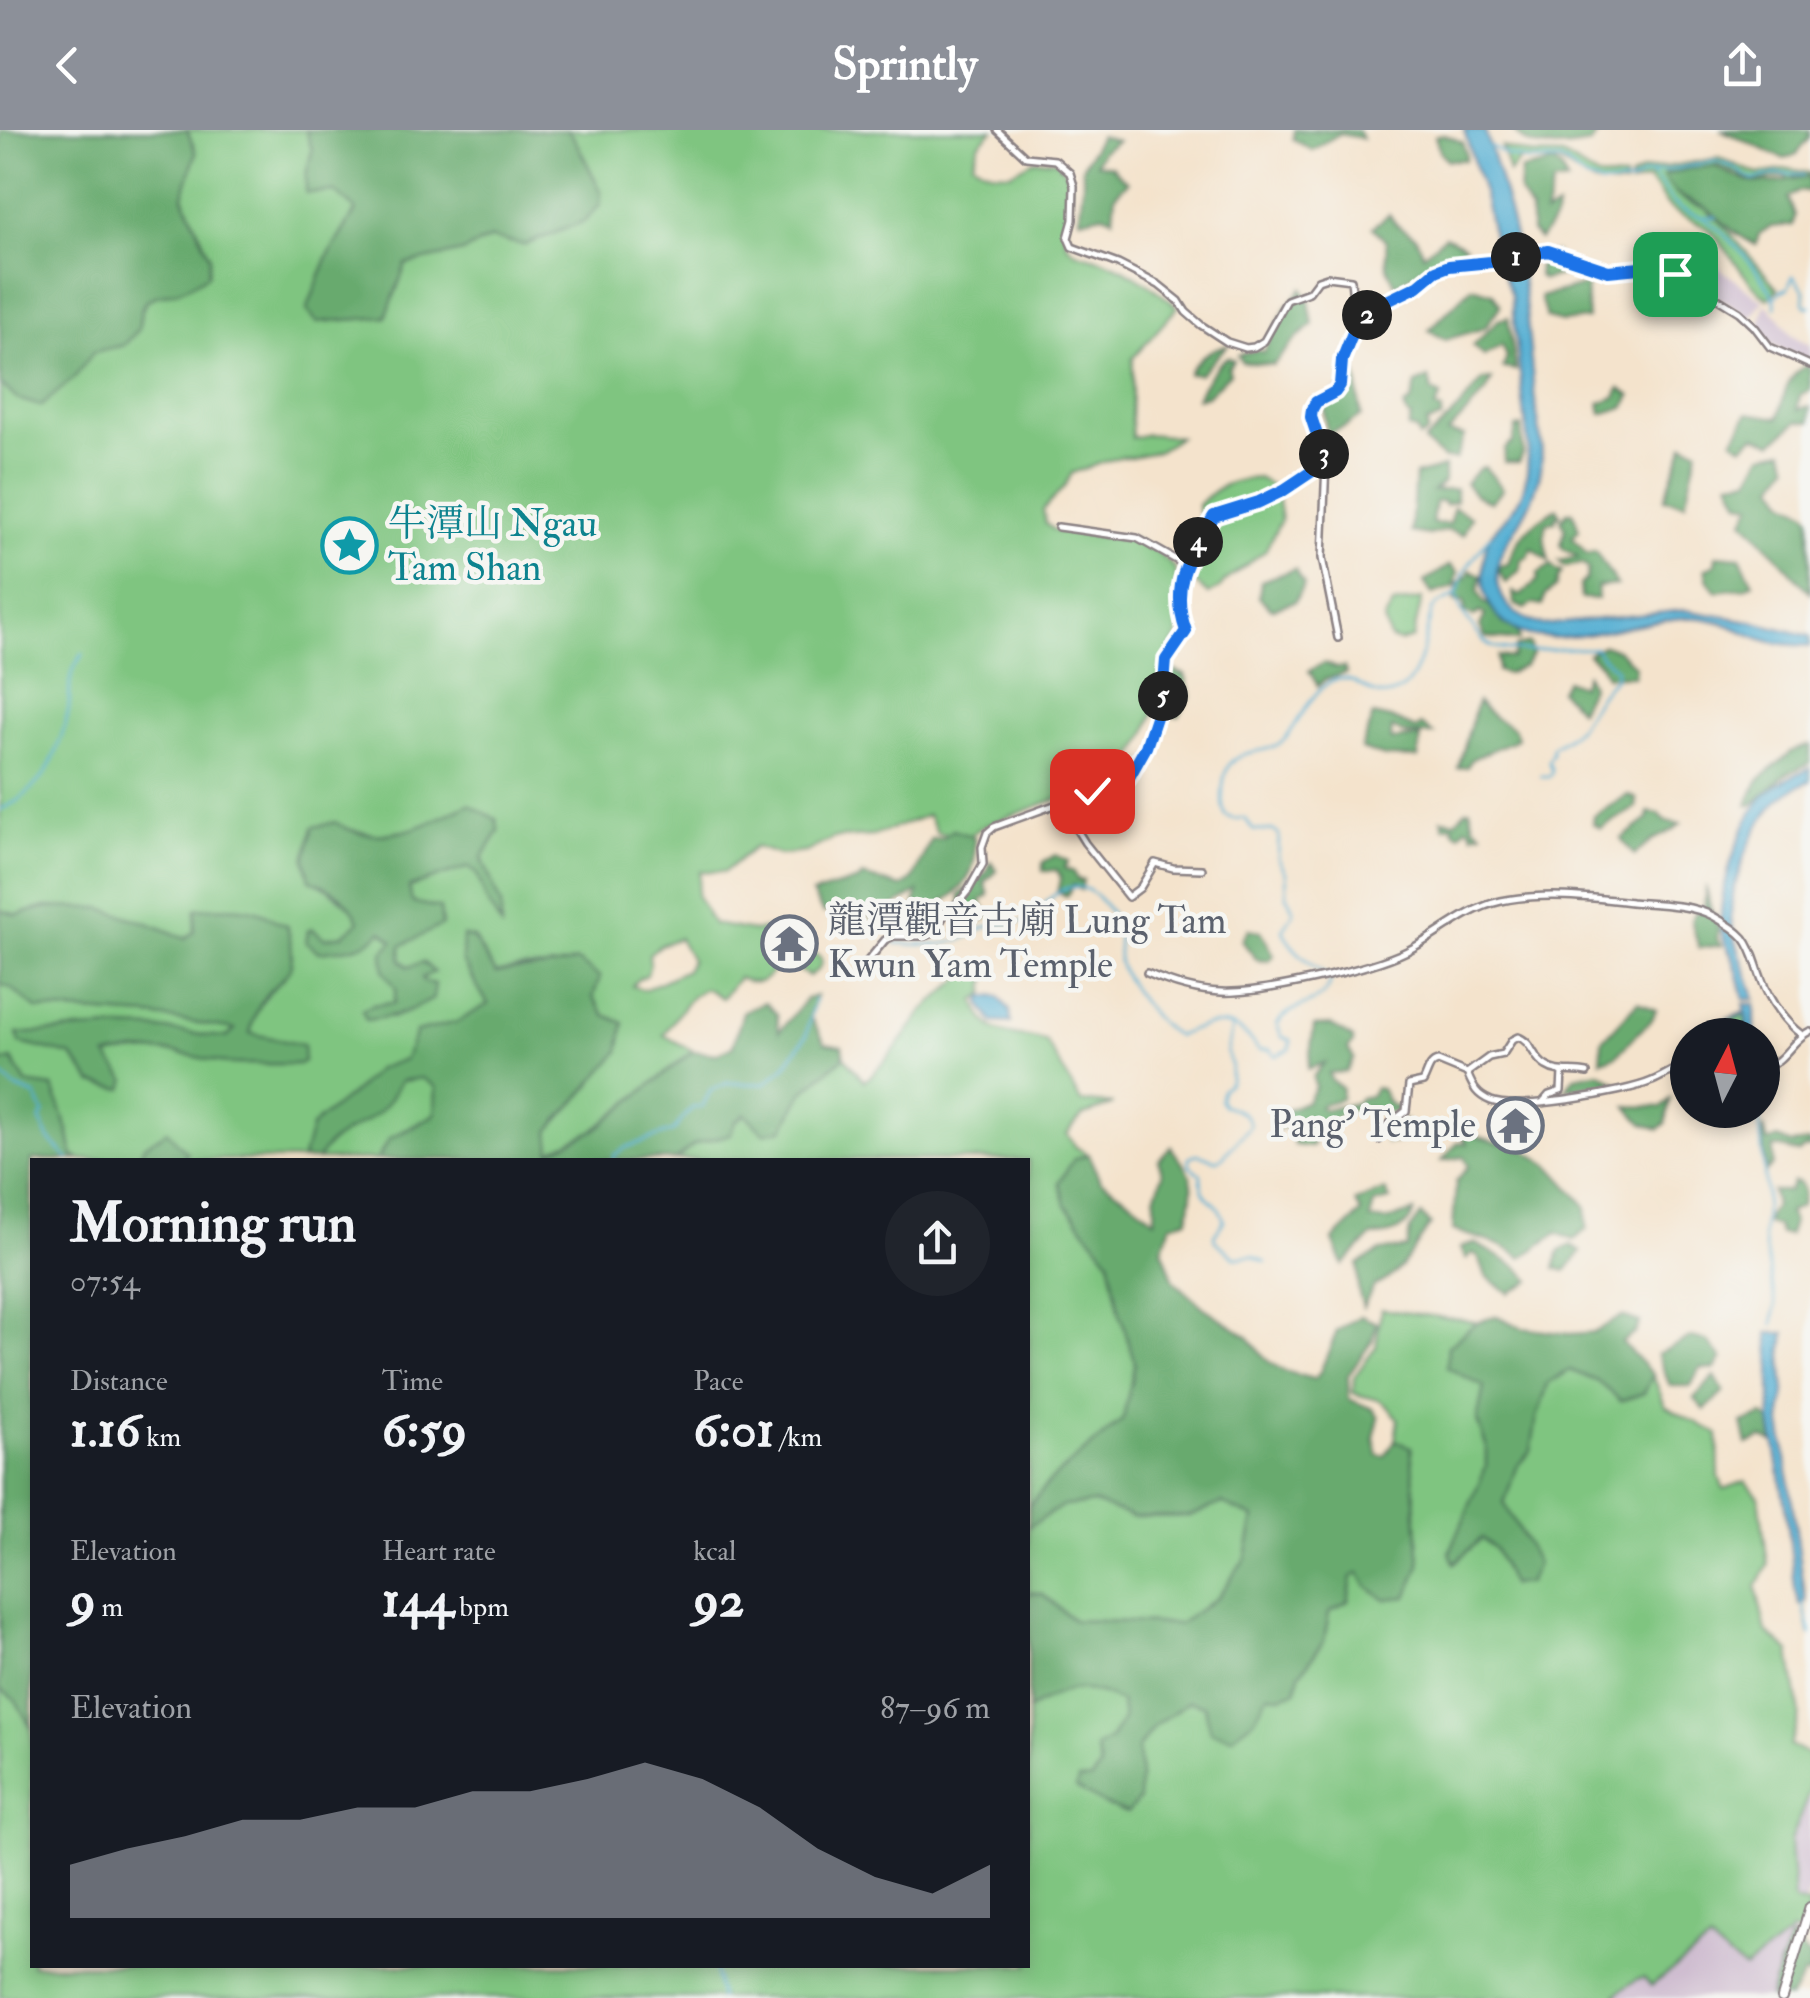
<!DOCTYPE html>
<meta charset="utf-8">
<style>
:root{--surface:#171b24;--page:#20242c;--text:#f1f3f6;--muted:#9ea1a6;--accent:#8c9099}
body{margin:0;font-family:"IM FELL Double Pica","Noto Serif TC",serif;background:var(--page);color:var(--text);height:100vh;display:flex;flex-direction:column;font-size:38px;white-space:nowrap}
*{box-sizing:border-box;margin:0}
p{font-size:32px;color:var(--muted)}
.icon{flex:none;width:55px;height:55px;fill:none;stroke:currentColor;stroke-width:2;stroke-linecap:round;stroke-linejoin:round}
.map{position:relative;flex:1;overflow:hidden}
.panel{position:absolute;left:30px;top:1028px;width:1000px;height:810px;display:flex;flex-direction:column;background:var(--surface);border-radius:0px;box-shadow:0 5px 15px #0003}
.panel>*{flex:none}
.needle{width:65px;rotate:6deg}
.fabs{position:absolute;left:1670px;top:888px;display:grid;gap:20px}
.fabs a{display:grid;place-items:center;width:110px;height:110px;border-radius:50%;background:var(--surface);box-shadow:0 5px 15px #0003;font-size:50px}
.pin{position:absolute;display:grid;place-items:center;width:85px;height:85px;color:#fff;margin:-42px;border-radius:20px;box-shadow:0 5px 15px #0006}
.km{position:absolute;width:50px;height:50px;margin:-25px;border-radius:50%;background:#222;color:#fff;font-size:28px;line-height:50px;text-align:center}
.round{display:grid;place-items:center;flex:none;width:105px;height:105px;border-radius:52px;background:var(--page)}
.head{display:flex;align-items:center;justify-content:space-between;height:170px;padding:0 40px}
h1{font-size:55px;font-weight:700;line-height:75px}
.figures{display:grid;grid-template-columns:repeat(3,1fr);gap:15px;height:170px;padding:10px 40px}
.figures div{display:grid;align-content:center}
.figures b{font-size:50px;font-weight:700}
.figures small{font-size:28px;font-weight:400}
.figures p{font-size:28px}
.chart{height:280px;padding:20px 40px}
.chart p{display:flex;justify-content:space-between}
.chart svg{width:100%;height:180px;margin-top:10px;fill:var(--accent);opacity:.7}
header{display:flex;justify-content:space-between;align-items:center;height:130px;padding:0 40px;background:var(--accent);color:#fff;font-size:45px;font-weight:700}
.map>svg:first-child{display:block}
</style>
<header><svg class="icon" aria-label="back" viewBox="0 0 24 24"><path d="M15 5l-7 7 7 7"/></svg>Sprintly<svg class="icon" aria-label="share" viewBox="0 0 24 24"><path d="M12 15V3M7 8l5-5 5 5M5 13v7h14v-7"/></svg></header>
<div class="map">
<svg width="1810" height="1868" viewBox="0 0 1810 1868">
<rect width="100%" height="100%" fill="#f6f6f2"/>
<filter id="ink" filterUnits="userSpaceOnUse"><feTurbulence type="fractalNoise" baseFrequency=".01" numOctaves="2"/><feDisplacementMap in="SourceGraphic" scale="20" xChannelSelector="R" yChannelSelector="G"/><feConvolveMatrix kernelMatrix="1 2 1 2 8 2 1 2 1" color-interpolation-filters="sRGB"/></filter>
<filter id="wash" filterUnits="userSpaceOnUse"><feTurbulence type="fractalNoise" baseFrequency=".0048" numOctaves="4" result="noise"/><feDisplacementMap in="SourceGraphic" scale="40" xChannelSelector="R" yChannelSelector="G"/><feGaussianBlur stdDeviation="2.25" result="paint"/><feColorMatrix in="noise" values="0 0 0 0 0 0 0 0 0 0 0 0 0 0 0 0 0 1.4 0 .05"/><feComposite in="paint" operator="in"/></filter>
<g filter="url(#wash)">
<rect width="100%" height="100%" fill="#f4e3cc"/>
<g fill="#cfbdd0">
<path d="M1683 119 1690 121 1692 135 1706 137 1714 134 1763 171 1751 188 1677 142 1674 125Z"/>
<path d="M1765 174 1778 186 1791 205 1810 215V233L1772 215 1763 205 1759 198Z"/>
<path d="M1807 1668 1810 1669V1758L1805 1774 1794 1771 1790 1711Z"/>
<path d="M1792 1801 1796 1802 1775 1868H1618L1614 1863 1634 1848H1644L1651 1856 1710 1812Z"/>
</g>
<g fill="#7fc580" stroke="#50745e" stroke-width="2.5" fill-rule="evenodd">
<path d="M187 0H306L312 20 306 46 335 62 356 80 327 128 307 180 317 192 386 187 406 134 462 122 491 108 525 115 601 61 574 8 567 0H993L979 14 973 32 980 37 993 42 1010 43 1034 30H1055L1070 46 1071 63 1065 109C1071 124 1082 124 1097 128 1128 138 1153 157 1178 177L1133 228 1131 291 1132 308 1147 304 1179 307 1158 321 1133 327H1119L1072 343 1064 357 1043 380 1046 394 1055 401 1135 410 1156 421 1175 438 1177 448 1174 467 1179 505 1161 535 1157 572 1146 604 1124 645 1107 657H1079L1057 669 986 695 968 706 937 703 928 685 873 706 834 708 806 722 780 725 755 717 724 742 700 741 697 766 713 794 754 801 779 796 785 806 786 823 810 822 820 827 822 832 818 840 809 846 781 830C767 850 763 858 738 848L722 868 705 858C685 868 677 887 664 905L693 921 594 1000 551 1021 549 1001 592 954 605 885 593 867 559 837 521 838 496 843 474 808 464 806 462 831 488 874 457 892 416 902 405 929 377 939 303 1022 302 1030H182L187 1023 144 1016 138 1030H81L73 1026 68 1000 26 953 12 929 0 933V854L11 858 37 879 151 886 236 898 227 907C184 905 142 895 99 899 73 902 46 908 20 913L71 925 126 950 106 926 134 921 174 922 229 934H299L304 931 250 903C255 879 265 864 284 848L276 793 263 783 194 802 185 808 148 793 47 777 17 785 0 780V253L17 269 74 248 93 222 124 215 139 199C140 169 151 164 179 161L210 127 183 66 196 23ZM469 674 499 701 482 728 501 775V794L486 770 477 744 468 737 409 757 415 808 401 816V830L422 848 433 869 410 881 391 888 373 875 394 873 396 857 384 841 394 811 382 800C367 819 342 819 319 822L313 799 324 808 343 805 359 792 356 782 322 754 346 699 378 705 416 699ZM679 808 691 830 686 840 644 860 632 856 638 849 647 845 650 834 649 824 660 815Z"/>
<path d="M1502 17 1533 25 1563 26 1598 48 1625 49V56L1594 54 1558 32 1519 30 1509 43Z"/>
<path d="M1719 28 1758 44 1789 39 1810 43V46L1793 47 1792 50 1788 49 1786 46 1755 52 1718 35 1665 44C1673 69 1685 72 1708 79L1710 84 1716 87 1711 88H1717L1778 159 1768 169C1743 150 1733 124 1711 102 1698 90 1681 88 1669 77 1660 69 1659 58 1649 52L1650 49 1630 55V49L1642 41Z"/>
<path d="M1258 348 1276 358 1281 390 1265 421 1226 450 1220 458 1208 464 1186 444 1202 416 1198 375C1218 355 1230 350 1258 348Z"/>
<path d="M1422 469 1413 508 1399 512 1390 509 1384 490 1394 474Z"/>
<path d="M988 837 985 863 975 871C990 913 1013 901 1046 911L1081 972 1113 974 1082 986 1067 1004 1076 1017 1088 1024 1074 1029 1066 1075 1109 1129 1120 1184 1135 1233 1123 1289 1049 1352 1028 1377V1030H675L695 1014 731 1004 734 992 746 984 783 999 803 962 844 927 864 951 871 946 897 917 924 880 969 841Z"/>
<path d="M1747 884V905H1706L1720 893Z"/>
<path d="M422 948 436 957 435 984 390 1008 377 1030H318C328 1003 363 999 382 979 390 971 395 960 401 951Z"/>
<path d="M1381 1179 1477 1192 1448 1216 1447 1237 1484 1257 1477 1291 1486 1315V1337L1450 1422 1454 1433 1482 1408 1495 1419 1511 1455 1525 1410 1504 1375 1516 1337 1531 1321 1537 1287 1548 1254 1570 1240 1599 1252 1621 1271 1644 1263 1653 1245 1665 1276 1718 1304 1719 1347 1724 1359 1746 1351 1759 1366 1768 1436 1756 1457 1766 1501 1790 1522 1800 1585 1790 1615 1810 1625V1661L1790 1711 1794 1771 1810 1775 1801 1803 1792 1802 1744 1839 1709 1812 1651 1856 1644 1848 1637 1849 1616 1864 1619 1868H0L1 1558 15 1569 32 1599V1835H1028V1580C1068 1558 1077 1550 1121 1572L1123 1589 1110 1610 1096 1618 1100 1637 1093 1649H1140L1138 1618 1153 1597 1189 1570 1254 1590 1268 1565 1281 1566 1296 1560 1300 1544 1324 1511 1329 1481 1348 1471 1352 1447 1359 1442 1420 1435 1411 1317 1395 1310 1398 1289C1381 1265 1378 1272 1353 1263L1354 1247 1376 1217Z"/>
<path d="M1095 1373 1133 1387 1190 1386 1222 1373 1254 1387 1246 1427 1218 1467 1179 1494 1073 1490 1043 1464 1028 1462V1397L1062 1376Z"/>
</g>
<g fill="#67aa6e" stroke="#446654" stroke-width="2.5">
<path d="M0 0H187L196 23 183 66 210 127 208 145C199 150 190 157 180 160 153 170 140 160 139 199L124 215 93 222 74 248 41 276 17 269 0 253Z"/>
<path d="M306 0H567L574 8 601 61 600 75 585 91 525 115 491 108 462 122 406 134 386 187 317 192 307 180 327 128 356 80 335 62 306 63V46L312 20Z"/>
<path d="M1294 0H1358L1362 8 1339 4 1312 20 1293 9Z"/>
<path d="M1514 0H1600L1591 14C1566 18 1529 25 1514 0Z"/>
<path d="M1721 0H1810V8L1797 24 1784 29Z"/>
<path d="M1443 4 1462 12 1466 24 1465 30H1447L1440 22 1435 6Z"/>
<path d="M1100 6 1117 11 1102 21 1096 33 1111 36 1128 52 1115 65 1113 88 1103 84 1080 89C1079 71 1086 54 1082 37Z"/>
<path d="M1554 33 1560 38 1567 52 1553 54 1545 85 1557 78 1556 87 1540 110 1531 102V81L1519 63 1521 40Z"/>
<path d="M1714 36C1724 41 1734 46 1744 50 1765 57 1789 49 1810 46V61H1800L1788 68 1795 85 1793 95 1770 97 1759 104 1756 115C1739 107 1729 98 1716 86 1697 66 1680 77 1663 46L1687 39Z"/>
<path d="M1389 84 1395 93 1416 107 1423 124 1445 106 1465 116 1462 127H1439L1396 156 1387 138 1386 112 1373 97Z"/>
<path d="M1555 123 1562 145 1543 150 1538 146 1540 125Z"/>
<path d="M1586 155 1588 189 1562 192 1546 188 1540 167Z"/>
<path d="M1472 157 1493 163 1500 176 1485 198 1445 210 1429 200Z"/>
<path d="M1302 159 1309 171 1313 195 1299 206 1273 235 1242 232 1238 225 1256 220 1263 222 1286 178Z"/>
<path d="M1508 187 1516 240 1503 238 1507 227 1502 215 1484 226 1473 216 1498 190Z"/>
<path d="M1228 215 1200 244H1188C1196 228 1211 218 1228 215Z"/>
<path d="M1227 227 1234 230 1228 237 1230 243 1207 266 1197 268C1203 253 1215 236 1227 227Z"/>
<path d="M1346 232 1350 237 1354 236C1360 252 1357 269 1361 286L1345 297 1327 303C1322 273 1321 276 1344 256Z"/>
<path d="M1807 235 1810 239V260L1800 265 1798 279 1810 276V292L1798 291 1773 312 1755 306 1743 316 1733 310 1748 283 1779 288C1783 268 1786 245 1807 235Z"/>
<path d="M1429 248 1432 262 1441 266 1435 278 1442 281 1441 289 1427 293V303L1419 308 1416 300 1408 298 1411 288 1407 285 1404 276 1411 272 1416 254Z"/>
<path d="M1483 250H1492L1486 262 1448 303 1464 306 1456 329H1444L1424 312 1452 286Z"/>
<path d="M1620 258 1631 266 1625 277 1602 284 1600 273 1616 267Z"/>
<path d="M1521 297 1523 324 1519 332H1504L1505 319 1513 312 1516 298Z"/>
<path d="M1684 314 1698 319 1685 373 1664 369Z"/>
<path d="M1784 320 1789 335 1775 354 1786 371 1807 382 1810 387V462L1744 390 1752 374 1740 372 1730 351 1750 348 1763 324Z"/>
<path d="M1444 337V351L1433 361 1456 359V371L1445 375 1443 371 1435 372 1432 393 1449 394 1454 377 1471 387 1463 405 1447 400 1429 405 1411 402 1415 345Z"/>
<path d="M1485 337 1503 359 1491 372 1475 365 1465 353 1480 338Z"/>
<path d="M1557 378 1560 386H1556L1555 392 1547 393C1542 407 1546 418 1549 431L1532 418 1528 427 1521 430 1520 440 1506 453 1499 442 1500 436 1508 434C1515 407 1533 392 1557 378Z"/>
<path d="M1567 382H1573L1579 400 1572 407 1587 424 1595 421 1617 455 1597 457V469L1581 468 1580 455 1586 449 1588 439 1582 434 1564 437 1559 431 1578 427 1563 419 1561 415 1565 399 1561 390Z"/>
<path d="M1716 425 1740 427 1753 453 1744 458 1716 461 1708 451 1705 439 1715 434Z"/>
<path d="M1450 435 1458 442 1454 457 1432 464 1424 452Z"/>
<path d="M1551 435 1556 440 1562 442 1558 448 1556 457 1545 465 1542 476 1533 474 1525 479 1514 474 1513 462 1520 466 1538 450 1537 444Z"/>
<path d="M1295 439 1304 454 1295 471 1272 479 1259 467 1261 451Z"/>
<path d="M1470 440 1481 445 1478 461 1484 473 1488 474 1504 494 1519 503V511L1485 507 1480 496 1485 485 1480 482 1474 487 1465 482 1464 471H1455L1458 453 1467 447Z"/>
<path d="M1529 513 1532 524 1525 535 1507 544 1497 541 1498 526 1513 528 1517 516Z"/>
<path d="M1604 515 1618 520 1635 536 1634 546H1606L1601 535 1588 524Z"/>
<path d="M1324 533 1337 538 1344 537 1346 543 1324 550 1318 556 1309 541Z"/>
<path d="M1167 538 1185 545 1191 565 1179 586 1166 585Z"/>
<path d="M1586 544 1591 556 1579 580 1560 560 1566 550 1581 556Z"/>
<path d="M1477 572 1495 588 1515 599 1517 609 1472 629 1467 637 1458 638Z"/>
<path d="M1373 585 1395 590 1416 599 1421 595 1434 604 1406 605 1392 598 1391 610 1421 607 1418 628 1385 627 1361 619Z"/>
<path d="M1810 615V633L1786 644 1752 675H1747L1758 651 1792 621Z"/>
<path d="M1628 665 1637 669 1636 678 1600 698 1593 693 1594 686Z"/>
<path d="M469 674 496 689 499 701 482 728 501 775V796L486 770 477 744 469 737 409 757 412 772 440 778 442 795 401 816V830L408 837 423 832 434 842 422 848 425 852 435 854 433 869C408 882 394 887 366 890L362 880 373 875 394 873 396 858 384 841 383 822 393 811 382 801C366 819 342 819 319 822L306 812 308 800 313 799 324 808 343 805 359 792C352 772 330 756 310 750L305 729 313 697 335 692C378 721 428 694 469 674Z"/>
<path d="M1470 679 1474 695 1482 702 1473 704 1471 698 1466 697 1460 704 1454 701 1453 695 1444 697 1442 689 1456 691 1466 680Z"/>
<path d="M1649 682 1659 684 1665 691 1681 694 1675 699 1653 710 1634 725 1621 709 1648 689Z"/>
<path d="M953 700 974 707C974 714 976 724 974 731 969 762 938 777 912 787L918 762 883 783 882 801 866 782 840 779 823 783 812 764 859 750 862 746 902 757 913 749 931 709 944 707Z"/>
<path d="M1056 725 1068 731 1064 738 1074 742 1078 750H1083L1081 760 1073 755 1067 766 1057 762 1061 748 1057 740 1043 741V732Z"/>
<path d="M991 732 997 741 985 752 989 765 981 771 989 787 956 802 962 783 960 765 987 742Z"/>
<path d="M1706 759C1709 766 1708 774 1712 781 1716 791 1720 797 1717 809L1722 815 1699 818 1691 790 1694 784 1704 778Z"/>
<path d="M46 777 101 778 148 793 185 808 194 802 196 779C215 777 247 775 265 784 274 789 276 793 287 795 290 807 294 823 291 835 287 849 273 855 265 866 257 877 253 889 250 903L303 915 304 931 299 934H229L174 922 134 921 107 926 126 950 123 959 93 953 71 925 20 913 17 904C64 900 111 897 157 899 180 901 203 906 227 907L235 899 151 886 37 879 11 858 0 854V780L17 785Z"/>
<path d="M1248 799 1261 801 1274 825 1269 831 1257 830 1242 811Z"/>
<path d="M463 806 473 808 496 843C523 837 551 840 577 831L600 847 593 867 605 885 624 893 619 922 549 1001 551 1021 595 1000 693 921 717 924 733 916 743 882 765 872 777 884 779 902 806 869 816 866 810 886 825 913 842 916 844 927 803 962 783 999 764 1003 745 984 735 992 731 1004 695 1014 675 1030H377L390 1008 412 998 435 984 436 957 422 948 401 951C395 960 390 971 382 979 363 999 328 1003 318 1030H302L311 998 317 991 357 959 377 939 405 929 416 902 457 892 488 874 462 831Z"/>
<path d="M1638 872 1656 880 1650 891 1616 926 1601 930 1602 911Z"/>
<path d="M1331 895 1353 909V913L1348 919 1354 928 1346 942 1329 943 1331 950 1342 958 1341 969 1323 974 1320 977 1324 980 1356 973 1360 968 1370 966 1375 958 1381 959 1389 974 1399 977 1398 981 1389 983 1382 980 1377 982 1368 977 1361 980 1344 981 1333 990 1320 991 1324 1003 1311 1005 1313 1014 1310 1017 1294 1015 1293 1001H1288L1284 995 1274 1003 1279 990 1288 979 1307 971 1315 957 1313 947 1324 933 1308 939 1314 896Z"/>
<path d="M12 929 26 953 53 957 68 1000 73 1026 81 1030H32V1599L15 1569 0 1558V933Z"/>
<path d="M1599 942 1616 952 1566 959 1574 947Z"/>
<path d="M1670 969 1666 993 1659 999 1643 994 1627 976 1662 977Z"/>
<path d="M1403 990 1410 995 1411 1002 1403 1011 1386 1013 1383 1003 1396 992Z"/>
<path d="M1764 997 1768 1012 1778 1008 1791 1014 1809 1012 1810 1018 1803 1019 1799 1023 1782 1018H1773V1034L1766 1042C1766 1028 1761 1010 1764 997Z"/>
<path d="M167 1001 187 1023 182 1030H138L144 1016Z"/>
<path d="M1461 1004 1479 1007 1525 1020 1549 1035 1586 1076 1587 1099 1574 1110 1557 1103 1522 1128C1500 1111 1479 1110 1453 1100L1456 1052 1468 1036 1464 1027 1442 1031 1458 1012 1467 1014Z"/>
<path d="M1171 1016C1175 1025 1181 1030 1186 1037 1197 1053 1191 1072 1188 1089L1171 1094 1162 1119 1174 1151 1203 1177 1247 1206 1268 1231 1284 1241 1314 1249 1320 1242 1337 1201 1360 1186 1377 1193 1372 1211 1348 1246 1349 1269 1373 1279 1379 1288 1374 1308 1378 1325 1385 1326 1395 1310 1411 1317 1420 1435 1407 1467 1385 1469 1367 1456 1359 1443 1352 1447 1348 1471 1329 1482 1324 1511 1300 1544 1296 1561 1281 1566 1268 1565 1254 1590 1232 1607 1211 1602 1204 1575 1189 1571 1153 1597 1138 1618 1140 1649 1139 1669 1127 1683 1105 1675 1076 1658 1078 1650 1092 1649 1100 1637 1096 1618 1110 1610 1123 1589 1121 1572C1078 1551 1067 1559 1028 1580V1462L1043 1464 1073 1490 1179 1494 1218 1467 1246 1427 1254 1388 1222 1373 1190 1386 1133 1387 1095 1373 1062 1376 1028 1397V1377L1049 1352 1123 1289 1135 1233 1120 1184 1109 1129 1066 1075 1059 1052 1074 1029 1088 1024 1100 1050 1129 1069 1155 1090V1067L1163 1044 1158 1030Z"/>
<path d="M1793 1052 1799 1053 1803 1061 1801 1076 1788 1083 1793 1092 1789 1105 1780 1104 1777 1096 1767 1094 1768 1085 1775 1076 1772 1061H1788Z"/>
<path d="M1385 1060 1390 1070 1374 1074 1370 1089 1386 1091 1414 1082C1407 1101 1392 1106 1372 1106L1343 1135 1333 1110 1361 1083 1355 1072Z"/>
<path d="M1421 1085 1431 1094C1416 1115 1400 1148 1374 1156L1363 1177 1358 1160V1134L1381 1121 1407 1118 1410 1100Z"/>
<path d="M1475 1113 1519 1138 1531 1151 1509 1163 1486 1146 1478 1126 1472 1123 1466 1129 1460 1118Z"/>
<path d="M1571 1115 1581 1122 1566 1141 1555 1138 1560 1121Z"/>
<path d="M1497 1186 1522 1198 1569 1204 1595 1202 1622 1186 1640 1192 1635 1203 1622 1212 1653 1245 1644 1263 1621 1271 1599 1252 1570 1240 1548 1254 1537 1287 1531 1321 1516 1337 1504 1374 1525 1410 1537 1434 1528 1453 1511 1455 1495 1419 1482 1408 1454 1433 1450 1422 1486 1337V1315L1477 1291 1484 1257 1447 1237 1448 1216 1477 1192Z"/>
<path d="M1692 1207 1707 1211 1722 1228 1715 1239 1701 1238 1690 1256H1670L1657 1224Z"/>
<path d="M1715 1246 1724 1262 1705 1280 1694 1268Z"/>
<path d="M1763 1285 1771 1291 1773 1312 1762 1308 1747 1314 1742 1293Z"/>
<path d="M1790 1808 1797 1809 1803 1822 1810 1827V1847L1804 1845 1790 1868H1770L1778 1838Z"/>
</g>
<g fill="#55afd3" stroke="#3c6887" stroke-width="2.5">
<path d="M1464 0H1485C1498 44 1513 88 1520 133 1527 179 1530 225 1535 270 1538 293 1544 315 1541 339 1538 356 1531 373 1522 388 1512 406 1497 422 1497 443 1498 474 1516 488 1543 495L1685 480 1751 491 1810 506V516C1795 515 1779 515 1764 510 1743 503 1722 490 1699 488 1641 483 1534 538 1495 483 1487 472 1483 461 1483 448 1483 434 1484 415 1492 403 1501 391 1513 382 1520 367 1528 350 1528 333 1528 315L1511 165 1496 121 1484 66Z"/>
<path d="M1810 638V651C1795 657 1782 664 1772 677 1751 702 1727 761 1732 794 1736 820 1749 843 1755 869H1744C1741 856 1738 844 1734 832 1730 822 1724 813 1722 803 1715 769 1740 691 1764 666 1777 653 1793 645 1810 638Z"/>
<path d="M985 866 999 867 1010 881 1011 893 993 892 982 876 981 870Z"/>
<path d="M1744 874H1755V905H1747V885L1745 884 1720 893 1704 905 1712 895 1746 882Z"/>
<path d="M1768 1203H1785L1782 1225 1785 1263 1781 1292 1806 1472 1800 1475 1795 1458 1788 1395 1771 1291V1236Z"/>
</g>
<g fill="none" stroke-linecap="round" stroke-linejoin="round">
<g stroke="#55afd3" stroke-width="2.5">
<path d="M1491 17 1507 25 1527 31H1561L1585 49 1601 55 1631 53 1643 45 1716 31 1733 37 1753 50 1777 44 1804 45"/>
<path d="M1651 44C1662 53 1665 65 1675 74 1683 82 1693 83 1703 88 1723 99 1775 155 1776 177"/>
<path d="M1702 87H1716"/>
<path d="M1775 168 1781 161 1788 158 1793 146 1805 161 1804 173 1807 177 1810 176"/>
<path d="M1457 466C1459 478 1463 485 1471 494 1475 500 1480 508 1486 513 1503 526 1551 519 1572 518 1581 518 1587 520 1596 518L1600 525 1616 539 1615 548C1590 568 1589 599 1552 617V624L1548 631 1552 641 1550 646H1541"/>
<path d="M0 680C7 676 15 673 21 668 26 665 40 650 44 645 54 632 67 593 69 577 70 554 68 543 83 524"/>
<path d="M895 813C920 815 946 818 970 806 975 804 978 799 983 798 997 792 1013 798 1027 789 1045 779 1053 756 1077 757 1093 757 1108 777 1115 791 1122 804 1117 815 1118 828 1121 849 1159 897 1177 906 1202 896 1226 885 1248 907 1252 911 1255 916 1259 920H1270L1276 926 1290 919 1291 910 1282 907 1277 894C1293 871 1327 877 1331 849 1314 835 1291 822 1283 800L1294 782 1287 766 1286 743 1278 728 1279 704 1272 700 1262 701 1253 700 1245 688 1235 689 1226 686C1221 676 1222 668 1223 656 1227 609 1265 630 1284 610 1299 595 1314 552 1339 549 1363 547 1373 579 1403 558 1421 545 1426 502 1432 480 1439 470 1451 472 1457 462 1462 456 1462 446 1466 439 1473 428 1483 418 1489 406H1492"/>
<path d="M1232 897 1227 922 1231 936 1230 952 1222 959 1220 969 1223 975C1234 979 1248 982 1250 996L1222 1028 1216 1031C1206 1027 1198 1020 1189 1028L1190 1035 1201 1045C1200 1075 1219 1066 1224 1091L1214 1105 1215 1111 1236 1128 1253 1126 1266 1132"/>
<path d="M0 943 14 957 36 966 44 984 40 990 49 1009 69 1030"/>
<path d="M1759 989 1766 1064 1763 1107 1776 1176 1773 1195"/>
<path d="M613 1030 614 1025 627 1017 673 1001 692 978 702 977 711 960 728 953 764 954 784 938 806 906 815 869"/>
<path d="M1803 1472 1810 1505"/>
<path d="M714 1835 720 1868"/>
<path d="M553 1868H575"/>
</g>
</g>
</g>
<g filter="url(#ink)">
<g fill="none" stroke-linecap="round" stroke-linejoin="round">
<defs>
<g id="street">
<path d="M997 0 1026 27 1055 30 1070 43 1074 56 1073 90 1068 108 1072 117 1118 134 1159 155 1179 171 1186 182 1201 195 1227 212 1246 218 1254 217 1264 211 1287 170 1309 162 1318 150 1327 147 1351 150 1354 180 1359 191"/>
<path d="M1058 397 1137 408 1185 435"/>
<path d="M1338 508 1322 428 1326 332 1311 287V279L1316 272 1335 262 1341 255 1342 230 1359 192 1385 172 1418 156 1436 141 1449 136 1491 132 1548 121 1608 141 1650 137 1665 140 1682 147 1739 182 1754 196 1770 217 1810 235"/>
<path d="M1060 673 1085 713 1128 767 1140 758 1155 733 1173 738 1202 739"/>
<path d="M866 833 885 810 894 806H924L934 803 947 780 958 773 968 761 983 734 982 717 987 703 994 697 1060 673 1082 661 1105 662 1116 659 1129 649 1147 617 1163 566 1166 531 1186 501C1169 454 1190 425 1214 386L1259 372 1284 360 1326 332"/>
<path d="M1147 843C1170 853 1196 861 1221 862 1261 864 1370 839 1407 821 1439 805 1465 779 1501 771 1542 762 1589 767 1631 772 1656 774 1690 774 1713 786 1724 792 1736 799 1744 808 1754 821 1756 836 1762 850 1769 870 1785 893 1802 905"/>
<path d="M1762 940C1788 929 1791 910 1810 901"/>
<path d="M1467 943 1489 927 1503 924 1512 910 1518 907C1533 912 1532 928 1546 936 1558 944 1572 940 1587 943"/>
<path d="M1543 972 1549 965 1561 961 1562 942"/>
<path d="M1379 1010V1002L1406 981 1409 955 1423 952C1428 944 1428 933 1438 931L1467 943C1473 957 1476 965 1491 971 1518 981 1625 963 1652 951 1665 946 1673 938 1688 935"/>
</g>
<path id="secondary" d="M1782 1868 1810 1777"/>
</defs>
<use href="#street" stroke="#8b8284" stroke-width="10"/>
<use href="#secondary" stroke="#8b8284" stroke-width="12"/>
<use href="#street" stroke="#fff" stroke-width="5"/>
<use href="#secondary" stroke="#fff" stroke-width="8"/>
</g>
</g>
<g fill="none" stroke-linecap="round" stroke-linejoin="round" filter="url(#ink)">
<defs>
<path id="route" d="M1092 661 1105 662 1116 658 1128 649 1146 617 1163 566 1166 530 1186 501C1169 454 1190 425 1214 386L1259 372 1284 360 1326 332 1311 287 1312 279 1316 272 1335 262 1340 255 1342 230 1354 200 1359 192 1385 172 1418 156 1436 141 1449 136 1491 132 1548 121 1608 141 1650 137 1675 144"/>
</defs>
<use href="#route" stroke="#fff" stroke-width="20"/>
<use href="#route" stroke="#1a73e8" stroke-width="12"/>
</g>
<defs>
<symbol id="sight-ring" viewBox="-11 -11 22 22"><circle r="9.5" fill="#f6f6f2" stroke="#0f9aa8" stroke-width="1.5"/><path d="M0-6L1.8-2.2L6-1.7L2.9 1.2L3.7 5.4L0 3.3L-3.7 5.4L-2.9 1.2L-6-1.7L-1.8-2.2Z" fill="#0f9aa8"/></symbol>
<symbol id="temple-ring" viewBox="-11 -11 22 22"><circle r="9.5" fill="#f6f6f2" stroke="#6b7280" stroke-width="1.5"/><path d="M0-6L5-2H3V0L6.5 2.5H4V6H1.5V3h-3V6H-4V2.5H-6.5L-3 0V-2H-5Z" fill="#6b7280"/></symbol>
</defs>
<g fill-rule="evenodd">
<use href="#sight-ring" x="318" y="384" width="63" height="63"/>
<use href="#temple-ring" x="758" y="782" width="63" height="63"/>
<use href="#temple-ring" x="1484" y="964" width="63" height="63"/>
</g>
<g text-anchor="middle" dominant-baseline="central" stroke-width="9" stroke-linejoin="round" paint-order="stroke">
<g font-size="38" fill="#0d838f" stroke="#f6f6f2" text-anchor="start">
<text x="388" y="394">牛潭山 Ngau<tspan x="388" dy="44">Tam Shan</tspan></text>
</g>
<g font-size="38" fill="#5b616d" stroke="#f6f6f2" text-anchor="start">
<text x="828" y="791">龍潭觀音古廟 Lung Tam<tspan x="828" dy="44">Kwun Yam Temple</tspan></text>
<text x="1476" y="995" text-anchor="end">Pang' Temple</text>
</g>
</g>
</svg>
<div class="fabs">
<a><svg class="needle" viewBox="-14 -14 28 28"><path d="M0-13l5 13h-10z" fill="#e53935"/><path d="M0 13l5-13h-10z" fill="#9ea1a6"/></svg></a>
</div>
<div class="pin" style="left:1675px;top:144px;background:#1e9e55"><svg class="icon" aria-label="arrive" viewBox="0 0 24 24"><path d="M6 21V4h12l-3 4 3 4H6"/></svg></div>
<div class="pin" style="left:1092px;top:661px;background:#d93025"><svg class="icon" aria-label="check" viewBox="0 0 24 24"><path d="M5 12l5 5 9-10"/></svg></div>
<b class="km" style="left:1516px;top:127px">1</b>
<b class="km" style="left:1367px;top:185px">2</b>
<b class="km" style="left:1324px;top:324px">3</b>
<b class="km" style="left:1198px;top:412px">4</b>
<b class="km" style="left:1163px;top:566px">5</b>
<section class="panel">
<div class="head"><div><h1>Morning run</h1><p>07:54</p></div><a class="round"><svg class="icon" aria-label="share" viewBox="0 0 24 24"><path d="M12 15V3M7 8l5-5 5 5M5 13v7h14v-7"/></svg></a></div>
<div class="figures">
<div><p>Distance</p><b>1.16<small> km</small></b></div>
<div><p>Time</p><b>6:59</b></div>
<div><p>Pace</p><b>6:01<small> /km</small></b></div>
</div>
<div class="figures">
<div><p>Elevation</p><b>9<small> m</small></b></div>
<div><p>Heart rate</p><b>144<small> bpm</small></b></div>
<div><p>kcal</p><b>92</b></div>
</div>
<div class="chart"><p><span>Elevation</span>87–96 m</p>
<svg viewBox="0 0 160 44" preserveAspectRatio="none"><path d="M0 44V31L10 27L20 24L30 20L40 20L50 17L60 17L70 13L80 13L90 10L100 6L110 10L120 17L130 27L140 34L150 38L160 31V44z"/></svg>
</div>
</section>
</div>
